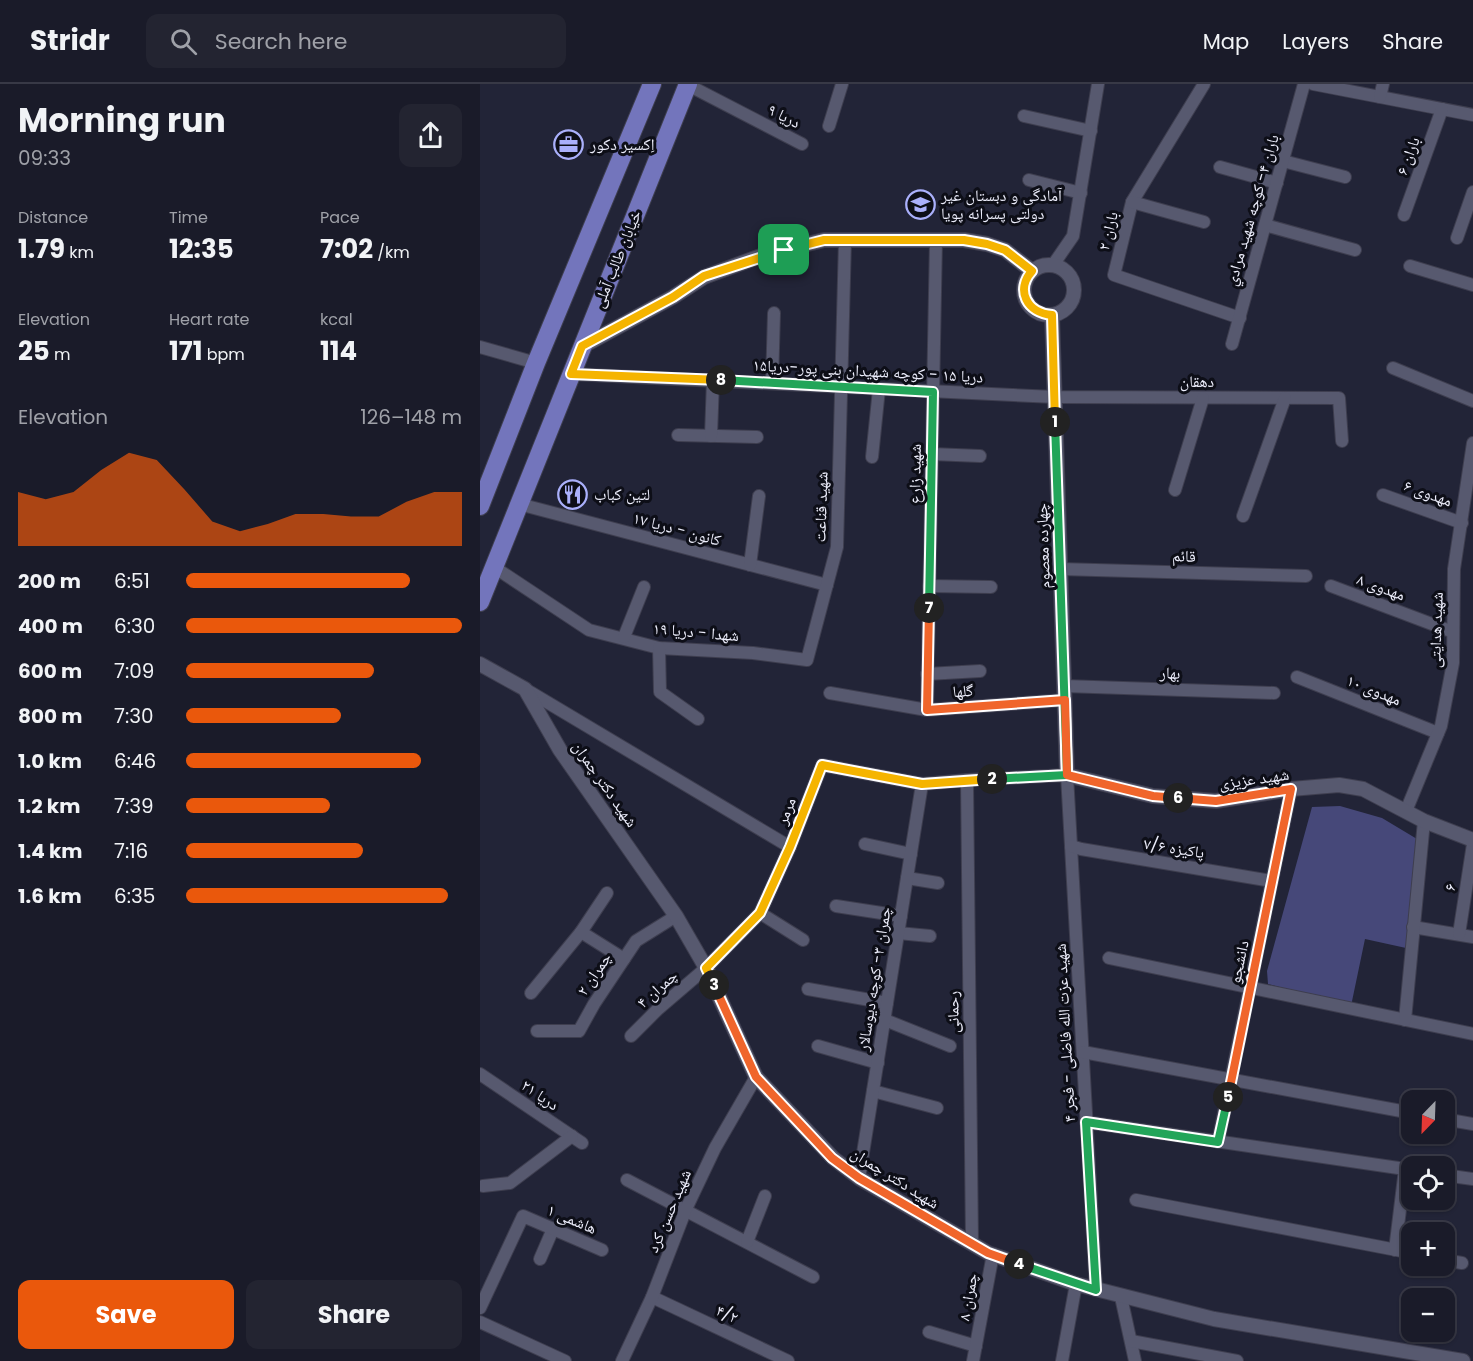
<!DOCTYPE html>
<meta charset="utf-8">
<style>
:root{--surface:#1a1b29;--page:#232431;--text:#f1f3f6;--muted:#9fa1a8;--line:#383946;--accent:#ea580c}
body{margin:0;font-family:Poppins,"Noto Naskh Arabic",sans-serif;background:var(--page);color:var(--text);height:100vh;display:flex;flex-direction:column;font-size:22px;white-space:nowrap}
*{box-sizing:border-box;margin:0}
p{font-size:20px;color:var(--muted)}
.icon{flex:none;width:33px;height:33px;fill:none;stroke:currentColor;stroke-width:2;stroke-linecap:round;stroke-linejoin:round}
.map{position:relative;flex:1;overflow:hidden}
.sheet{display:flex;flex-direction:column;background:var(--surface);width:480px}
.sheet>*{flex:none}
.needle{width:39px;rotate:203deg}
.fabs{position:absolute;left:921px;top:1006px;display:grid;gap:12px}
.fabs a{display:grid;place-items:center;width:54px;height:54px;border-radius:12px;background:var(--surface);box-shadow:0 2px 4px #0004,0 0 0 2px var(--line);font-size:30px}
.pin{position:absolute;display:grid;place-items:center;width:51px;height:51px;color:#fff;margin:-26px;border-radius:12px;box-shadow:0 3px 9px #0006}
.km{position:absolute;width:30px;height:30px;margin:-15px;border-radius:50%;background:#222;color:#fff;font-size:16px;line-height:30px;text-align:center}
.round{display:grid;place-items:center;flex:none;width:63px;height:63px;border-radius:12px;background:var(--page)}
.summary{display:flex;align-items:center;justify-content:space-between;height:102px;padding:0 18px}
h1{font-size:33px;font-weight:700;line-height:45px}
.figures{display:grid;grid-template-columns:repeat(3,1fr);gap:9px;height:102px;padding:6px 18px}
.figures div{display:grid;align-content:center}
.figures b{font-size:26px;font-weight:700}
.figures small{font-size:16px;font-weight:400}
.figures p{font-size:16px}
.chart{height:168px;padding:12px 18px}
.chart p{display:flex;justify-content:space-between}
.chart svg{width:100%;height:108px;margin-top:6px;fill:var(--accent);opacity:.7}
.primary-button{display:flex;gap:12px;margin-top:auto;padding:12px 18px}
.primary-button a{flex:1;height:69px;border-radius:12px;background:var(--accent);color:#fff;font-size:24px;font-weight:700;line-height:69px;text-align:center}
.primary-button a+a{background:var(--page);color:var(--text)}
ul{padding:0 18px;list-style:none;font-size:20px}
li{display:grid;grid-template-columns:96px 72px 1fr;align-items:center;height:45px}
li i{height:15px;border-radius:8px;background:var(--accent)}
header{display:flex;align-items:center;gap:36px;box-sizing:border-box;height:84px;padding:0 30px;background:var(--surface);border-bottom:2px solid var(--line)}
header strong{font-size:28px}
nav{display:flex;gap:33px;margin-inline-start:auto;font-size:21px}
.search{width:420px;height:54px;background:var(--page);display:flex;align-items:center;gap:15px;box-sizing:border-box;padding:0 21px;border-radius:12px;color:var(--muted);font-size:22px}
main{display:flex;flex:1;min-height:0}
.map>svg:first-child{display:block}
</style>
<header>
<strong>Stridr</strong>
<div class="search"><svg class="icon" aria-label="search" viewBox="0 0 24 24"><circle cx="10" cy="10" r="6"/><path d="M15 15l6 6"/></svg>Search here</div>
<nav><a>Map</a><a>Layers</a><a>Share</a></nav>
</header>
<main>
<section class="sheet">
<div class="summary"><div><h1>Morning run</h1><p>09:33</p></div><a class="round"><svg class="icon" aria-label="share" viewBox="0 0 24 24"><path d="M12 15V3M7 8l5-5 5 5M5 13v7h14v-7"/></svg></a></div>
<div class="figures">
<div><p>Distance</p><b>1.79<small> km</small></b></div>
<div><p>Time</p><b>12:35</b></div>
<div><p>Pace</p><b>7:02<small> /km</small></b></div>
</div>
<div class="figures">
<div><p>Elevation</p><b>25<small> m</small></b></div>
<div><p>Heart rate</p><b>171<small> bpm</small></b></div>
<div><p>kcal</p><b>114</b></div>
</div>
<div class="chart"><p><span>Elevation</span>126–148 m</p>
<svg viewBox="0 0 160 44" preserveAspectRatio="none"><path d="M0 44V22L10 25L20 22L30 13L40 6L50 9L60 21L70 34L80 38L90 35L100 31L110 31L120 32L130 32L140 26L150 22L160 22V44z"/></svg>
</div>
<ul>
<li><b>200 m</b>6:51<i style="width:81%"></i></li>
<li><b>400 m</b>6:30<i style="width:100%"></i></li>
<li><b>600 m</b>7:09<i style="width:68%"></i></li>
<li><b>800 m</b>7:30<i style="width:56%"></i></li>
<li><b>1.0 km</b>6:46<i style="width:85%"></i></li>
<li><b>1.2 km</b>7:39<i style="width:52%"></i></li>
<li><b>1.4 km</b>7:16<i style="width:64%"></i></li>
<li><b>1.6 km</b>6:35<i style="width:95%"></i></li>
</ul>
<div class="primary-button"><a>Save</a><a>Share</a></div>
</section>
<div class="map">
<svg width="993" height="1277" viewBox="0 0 993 1277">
<rect width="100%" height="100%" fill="#222437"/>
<path fill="#464879" d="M860 722 902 734 937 755 926 864 885 855 871 922 788 900 787 887 832 723Z"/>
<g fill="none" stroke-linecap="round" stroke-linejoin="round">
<defs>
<g id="minor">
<path d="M724 0 652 118 634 191 760 234"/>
<path d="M833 0 993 31"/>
<path d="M208 1 322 60"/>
<path d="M900 13 903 0"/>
<path d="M544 32 611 47"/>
<path d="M349 42 362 0"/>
<path d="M803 77 865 93"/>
<path d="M740 83 797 99"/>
<path d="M549 96 601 109"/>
<path d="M652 118 724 138"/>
<path d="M924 131 962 25"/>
<path d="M785 141 875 166"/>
<path d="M977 154 993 108"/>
<path d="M573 181 593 152 618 0"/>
<path d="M930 182 993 201"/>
<path d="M752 260 824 0"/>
<path d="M0 263 56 279"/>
<path d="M913 284 993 317"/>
<path d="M91 290 575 313 859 314 862 357"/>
<path d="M292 299 294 229"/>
<path d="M198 351 277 353"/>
<path d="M231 352 233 296"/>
<path d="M452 370 500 372"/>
<path d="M392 373 399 305"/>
<path d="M695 406 723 314"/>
<path d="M903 411 982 439"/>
<path d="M39 420 347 501"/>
<path d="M763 432 805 314"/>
<path d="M270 481 279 412"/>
<path d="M14 483 109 546 179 564 273 569 327 576 357 463 365 156"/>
<path d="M580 485 826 492"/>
<path d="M449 502 511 503"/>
<path d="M851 502 973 548"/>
<path d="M144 553 164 503"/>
<path d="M179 564 180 608 218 635"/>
<path d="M447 590 500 587"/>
<path d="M817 593 958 649"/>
<path d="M584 602 794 609"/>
<path d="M45 605 310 763 342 681 442 700 487 696 587 691 616 1206"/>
<path d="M350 609 447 626 585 616"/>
<path d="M447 626 456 156"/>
<path d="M487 696 492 1160"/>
<path d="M926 727 961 642 973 579 974 485 993 359"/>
<path d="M385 760 431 770"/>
<path d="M591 762 601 765 792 797"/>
<path d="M427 794 458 799"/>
<path d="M356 822 421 832"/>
<path d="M280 829 323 856"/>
<path d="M933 843 993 853"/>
<path d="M101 848 144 875"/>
<path d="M418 849 450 852"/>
<path d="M979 850 993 760"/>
<path d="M629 874 993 950"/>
<path d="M328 905 407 919"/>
<path d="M51 909 101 848 127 809"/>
<path d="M405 936 470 962"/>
<path d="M925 936 944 737"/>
<path d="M57 947H99L114 920 156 857 196 832"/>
<path d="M151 952 177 926 226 884 280 829 310 763"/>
<path d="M338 962 398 979"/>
<path d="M603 968 932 1029"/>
<path d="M0 990 102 1059"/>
<path d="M393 1007 457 1024"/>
<path d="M964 1035 993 1040"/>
<path d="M606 1038 932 1086"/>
<path d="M738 1058 811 705"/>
<path d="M964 1091 993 1095"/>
<path d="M379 1094 442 700"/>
<path d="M147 1096 333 1193"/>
<path d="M3 1102 30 1099 92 1052"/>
<path d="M656 1116 932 1169"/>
<path d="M267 1158 285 1112"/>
<path d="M915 1166 925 1085"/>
<path d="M60 1175 73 1145"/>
<path d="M964 1176 982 1179"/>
<path d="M172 1213 308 1277"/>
<path d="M641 1213 655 1277"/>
<path d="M0 1224 43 1132 122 1166"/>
<path d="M0 1238 85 1277"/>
<path d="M449 1248 496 1262"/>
<path d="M651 1257 757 1277"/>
<path d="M142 1277 172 1213 206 1125 235 1064 276 993"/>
<path d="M493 1277 513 1170"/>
<path d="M582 1277 596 1200"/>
</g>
<g id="tertiary">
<circle cx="569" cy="206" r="25"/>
<path d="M572 231 587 691 673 712 736 717 811 705 859 701 883 705 944 737 993 756"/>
<path d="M103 262 193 213 224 193 286 170 344 156H484L507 160 525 166 552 187"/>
<path d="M0 580 45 605 80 666 196 832 226 884 276 993 353 1074 379 1094 508 1169 596 1200 734 1235 983 1277"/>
</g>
<g id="primary">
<path d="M0 422 56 279 172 0"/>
<path d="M0 518 208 0"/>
</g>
</defs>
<use href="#minor" stroke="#3e3e4f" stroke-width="14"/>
<use href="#tertiary" stroke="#3e3e4f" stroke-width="16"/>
<use href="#primary" stroke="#3e3e4f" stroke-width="20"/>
<use href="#minor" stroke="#57596f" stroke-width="12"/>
<use href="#tertiary" stroke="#57596f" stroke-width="14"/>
<use href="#primary" stroke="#7375bc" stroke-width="18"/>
</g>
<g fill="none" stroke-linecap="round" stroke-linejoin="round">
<defs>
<path id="split-1" d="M304 166 344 156H484L507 160 525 166 552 187C535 206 547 229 572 231L575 338"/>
<path id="split-2" d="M512 695 587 691 575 338"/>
<path id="split-3" d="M234 901 226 884 280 829 310 763 342 681 442 700 512 695"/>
<path id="split-4" d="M234 901 276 993 352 1074 379 1094 508 1169 539 1180"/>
<path id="split-5" d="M539 1180 616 1206 606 1038 738 1058 748 1013"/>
<path id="split-6" d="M698 714 736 717 811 705 748 1013"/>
<path id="split-7" d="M449 524 447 626 585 616 587 691 673 712 698 714"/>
<path id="split-8" d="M241 296 453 308 449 524"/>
<path id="split-9" d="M241 296 91 290 102 262 193 213 224 192 304 166"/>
</defs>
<use href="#split-1" stroke="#fff" stroke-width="12"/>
<use href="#split-2" stroke="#fff" stroke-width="12"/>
<use href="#split-3" stroke="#fff" stroke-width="12"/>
<use href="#split-4" stroke="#fff" stroke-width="12"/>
<use href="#split-5" stroke="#fff" stroke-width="12"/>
<use href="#split-6" stroke="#fff" stroke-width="12"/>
<use href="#split-7" stroke="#fff" stroke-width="12"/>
<use href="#split-8" stroke="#fff" stroke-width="12"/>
<use href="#split-9" stroke="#fff" stroke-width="12"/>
<use href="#split-1" stroke="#f5b400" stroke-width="8"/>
<use href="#split-2" stroke="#22a559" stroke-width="8"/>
<use href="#split-3" stroke="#f5b400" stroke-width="8"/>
<use href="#split-4" stroke="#f0652b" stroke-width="8"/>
<use href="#split-5" stroke="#22a559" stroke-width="8"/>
<use href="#split-6" stroke="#f0652b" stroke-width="8"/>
<use href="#split-7" stroke="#f0652b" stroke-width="8"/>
<use href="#split-8" stroke="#22a559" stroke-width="8"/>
<use href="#split-9" stroke="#f5b400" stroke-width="8"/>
</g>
<defs>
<symbol id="office-ring" viewBox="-11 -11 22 22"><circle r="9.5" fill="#0d0e17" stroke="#aab0fb" stroke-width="1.5"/><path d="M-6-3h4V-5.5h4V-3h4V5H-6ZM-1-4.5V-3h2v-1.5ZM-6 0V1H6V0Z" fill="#aab0fb"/></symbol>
<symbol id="school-ring" viewBox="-11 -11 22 22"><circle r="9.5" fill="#0d0e17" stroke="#aab0fb" stroke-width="1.5"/><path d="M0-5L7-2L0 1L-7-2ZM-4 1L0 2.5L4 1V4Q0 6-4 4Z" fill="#aab0fb"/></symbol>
<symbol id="restaurant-ring" viewBox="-11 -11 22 22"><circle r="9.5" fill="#0d0e17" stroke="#aab0fb" stroke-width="1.5"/><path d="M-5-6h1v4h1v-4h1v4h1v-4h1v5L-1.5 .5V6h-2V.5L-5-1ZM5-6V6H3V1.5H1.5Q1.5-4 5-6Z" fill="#aab0fb"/></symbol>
</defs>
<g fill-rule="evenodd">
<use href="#office-ring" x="72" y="44" width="33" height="33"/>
<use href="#school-ring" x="424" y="104" width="33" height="33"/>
<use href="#restaurant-ring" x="76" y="394" width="33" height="33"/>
</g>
<g text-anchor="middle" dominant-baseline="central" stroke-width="6" stroke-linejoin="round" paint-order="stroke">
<g font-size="16" fill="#edeefc" stroke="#0d0e17">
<text transform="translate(304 32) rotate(27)">دریا ۹</text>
<text transform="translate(928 72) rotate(-70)">باران ۶</text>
<text transform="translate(772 126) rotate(-74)">باران ۴- كوچه شهيد مرادي</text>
<text transform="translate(628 147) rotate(-76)">باران ۲</text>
<text transform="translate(137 175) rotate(-68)">خیابان طالب آملی</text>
<text transform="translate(388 287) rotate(3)">دریا ۱۵ - كوچه شهيدان بنی پور-دريا۱۵</text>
<text x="717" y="297">دهقان</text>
<text transform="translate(435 390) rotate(-89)">شهید زارع</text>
<text transform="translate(948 409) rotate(20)">مهدوی ۶</text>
<text transform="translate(341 423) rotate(-88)">شهید قناعت</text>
<text transform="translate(197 445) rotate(15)">کانون - دریا ۱۷</text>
<text transform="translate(563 462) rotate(-92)">چهارده معصوم</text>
<text transform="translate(704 472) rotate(2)">قائم</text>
<text transform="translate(901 503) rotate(20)">مهدوی ۸</text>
<text transform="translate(956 546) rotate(-88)">شهید هدایتی</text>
<text transform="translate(216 548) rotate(5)">شهدا - دریا ۱۹</text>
<text transform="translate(690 589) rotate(2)">بهار</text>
<text transform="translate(894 606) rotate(22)">مهدوی ۱۰</text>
<text transform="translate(483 607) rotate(-4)">گلها</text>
<text transform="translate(774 695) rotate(-8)">شهید عزیزی</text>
<text transform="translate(125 700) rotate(55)">شهید دکتر چمران</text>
<text transform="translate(306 727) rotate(-69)">مرمر</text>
<text transform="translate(694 764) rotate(9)">پاکیزه ۷/۶</text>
<text transform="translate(970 803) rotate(-81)">۶</text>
<text transform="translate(759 878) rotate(-78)">دانشجو</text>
<text transform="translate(114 890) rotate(-56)">چمران ۲</text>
<text transform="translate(394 895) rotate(-81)">چمران ۳- كوچه ديوسالار</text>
<text transform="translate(177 905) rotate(-42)">چمران ۴</text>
<text transform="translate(473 928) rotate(-91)">رحمانی</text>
<text transform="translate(585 949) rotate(-93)">شهید عزت الله فاضلی - فجر ۴</text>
<text transform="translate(60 1011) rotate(34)">دریا ۲۱</text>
<text transform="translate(415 1094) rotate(32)">شهید دکتر چمران</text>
<text transform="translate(189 1127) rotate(-67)">شهید حسن کرد</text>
<text transform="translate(92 1135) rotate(23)">هاشمی ۱</text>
<text transform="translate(488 1213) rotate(-80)">چمران ۸</text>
<text transform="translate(247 1230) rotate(25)">۴/۲</text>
</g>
<g font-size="16" fill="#edeefc" stroke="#0d0e17" text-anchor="start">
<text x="110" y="60">اِکسیر دکور</text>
<text x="461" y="111">آمادگی و دبستان غیر<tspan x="461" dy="18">دولتی پسرانه پویا</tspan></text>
<text x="114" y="410">لتین کباب</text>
</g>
</g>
</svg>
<div class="fabs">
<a><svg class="needle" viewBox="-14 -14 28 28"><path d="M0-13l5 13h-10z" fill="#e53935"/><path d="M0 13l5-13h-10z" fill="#9fa1a8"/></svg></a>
<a><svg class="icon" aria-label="locate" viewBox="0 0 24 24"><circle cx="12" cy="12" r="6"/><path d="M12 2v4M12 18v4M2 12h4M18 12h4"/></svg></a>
<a>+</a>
<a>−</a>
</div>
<div class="pin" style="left:304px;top:166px;background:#1e9e55"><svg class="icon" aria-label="arrive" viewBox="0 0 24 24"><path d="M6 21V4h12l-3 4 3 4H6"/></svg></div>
<b class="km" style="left:575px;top:338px">1</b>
<b class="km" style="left:512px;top:695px">2</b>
<b class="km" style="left:234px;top:901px">3</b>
<b class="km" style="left:539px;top:1180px">4</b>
<b class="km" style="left:748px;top:1013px">5</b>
<b class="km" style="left:698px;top:714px">6</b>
<b class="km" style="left:449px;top:524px">7</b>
<b class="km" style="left:241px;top:296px">8</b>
</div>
</main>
